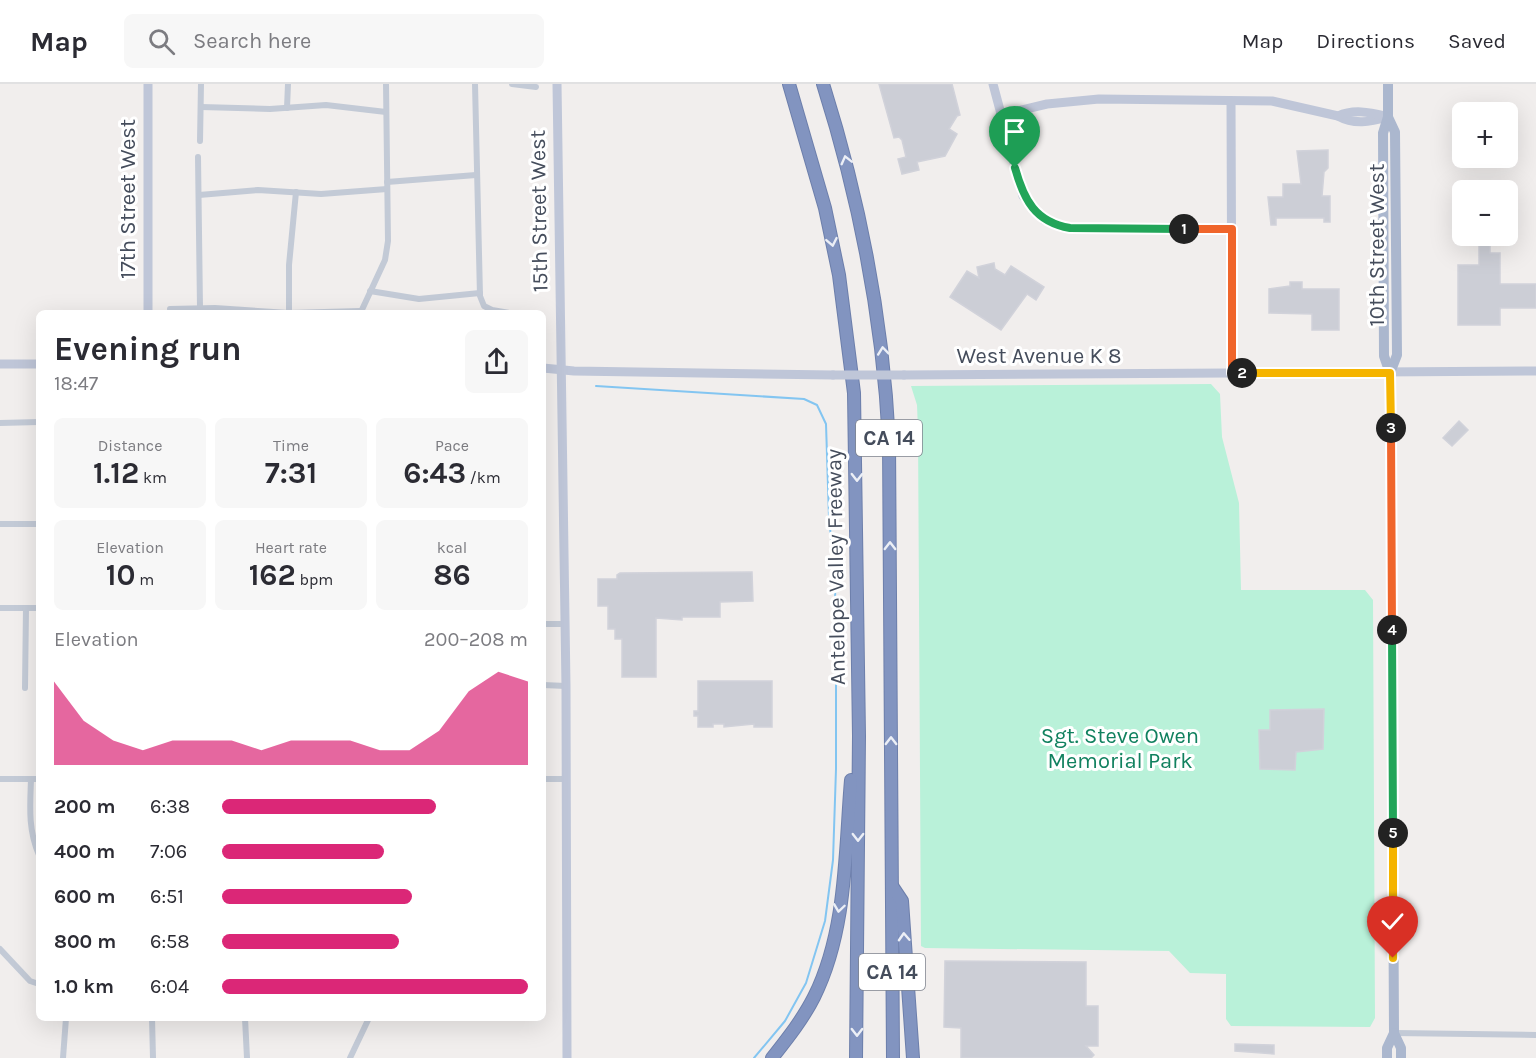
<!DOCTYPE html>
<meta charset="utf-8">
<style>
:root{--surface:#fff;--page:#f7f7f7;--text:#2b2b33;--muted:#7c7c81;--line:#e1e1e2;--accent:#db2777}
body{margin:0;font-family:Karla,sans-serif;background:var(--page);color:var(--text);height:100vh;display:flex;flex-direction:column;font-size:22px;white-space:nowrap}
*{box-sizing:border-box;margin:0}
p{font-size:20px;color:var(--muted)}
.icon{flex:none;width:33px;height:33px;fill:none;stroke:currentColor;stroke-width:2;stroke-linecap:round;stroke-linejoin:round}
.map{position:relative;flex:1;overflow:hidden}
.drawer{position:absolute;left:36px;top:226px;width:510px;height:711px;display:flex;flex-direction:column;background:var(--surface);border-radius:9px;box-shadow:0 6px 24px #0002}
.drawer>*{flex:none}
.buttons{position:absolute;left:1452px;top:18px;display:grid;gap:12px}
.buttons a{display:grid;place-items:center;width:66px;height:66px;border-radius:9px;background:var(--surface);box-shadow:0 6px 24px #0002;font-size:30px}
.pin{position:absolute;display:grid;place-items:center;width:51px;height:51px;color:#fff;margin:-62px -26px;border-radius:50% 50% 50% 0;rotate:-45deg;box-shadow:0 0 6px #0007}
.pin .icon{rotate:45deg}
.km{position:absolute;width:30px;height:30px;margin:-15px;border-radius:50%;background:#222;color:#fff;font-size:16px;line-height:30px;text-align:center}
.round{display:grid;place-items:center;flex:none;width:63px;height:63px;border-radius:9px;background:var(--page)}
.summary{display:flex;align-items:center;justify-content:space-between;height:102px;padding:0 18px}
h1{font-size:33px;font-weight:700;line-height:45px}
.figures{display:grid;grid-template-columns:repeat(3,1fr);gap:9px;height:102px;padding:6px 18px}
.figures div{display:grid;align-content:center;border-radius:9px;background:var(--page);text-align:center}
.figures b{font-size:30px;font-weight:700}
.figures small{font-size:16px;font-weight:400}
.figures p{font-size:16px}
.chart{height:168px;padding:12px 18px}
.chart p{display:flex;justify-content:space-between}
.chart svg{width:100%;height:108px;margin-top:6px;fill:var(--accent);opacity:.7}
ul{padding:0 18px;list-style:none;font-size:20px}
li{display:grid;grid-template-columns:96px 72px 1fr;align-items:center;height:45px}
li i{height:15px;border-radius:8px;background:var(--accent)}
header{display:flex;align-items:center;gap:36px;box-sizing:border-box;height:84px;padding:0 30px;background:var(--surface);border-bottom:2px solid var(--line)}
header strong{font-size:28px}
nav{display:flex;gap:33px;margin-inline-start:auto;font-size:21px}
.search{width:420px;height:54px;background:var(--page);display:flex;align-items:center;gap:15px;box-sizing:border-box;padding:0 21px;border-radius:9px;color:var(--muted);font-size:22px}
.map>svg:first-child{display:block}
</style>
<header>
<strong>Map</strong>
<div class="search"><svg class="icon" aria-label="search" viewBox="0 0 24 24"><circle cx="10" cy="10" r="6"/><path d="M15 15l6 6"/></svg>Search here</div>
<nav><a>Map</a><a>Directions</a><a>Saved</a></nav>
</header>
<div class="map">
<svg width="1536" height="974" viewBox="0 0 1536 974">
<rect width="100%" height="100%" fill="#f1eeed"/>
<path fill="#b9f1d9" d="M1211 300 1220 310 1222 353 1239 419 1241 506H1365L1373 516 1375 934 1370 943 1231 942 1226 935V890L1190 889 1169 867 925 864 921 862 918 346 917 321 911 302Z"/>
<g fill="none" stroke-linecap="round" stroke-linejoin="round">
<path stroke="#83c5f1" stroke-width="2" d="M596 302 804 315 817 321 826 340 829 433 835 497 836 579V685L833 776 825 837 806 899 785 937 754 974"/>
</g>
<g fill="#ccced6" stroke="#d1d2da" stroke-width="1.5">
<path d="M879 0H952L960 31 957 32 949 45 957 50 945 72 917 78 919 86 902 90 898 75 906 73 902 56 899 53 894 54Z"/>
<path d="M1328 66V84L1324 88 1322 112H1330V138H1324V134H1276V141H1271L1268 113H1283V100H1301L1297 67Z"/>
<path d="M1479 152H1490V169H1500V200H1536V224H1500V241H1458V181H1479Z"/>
<path d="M994 179 995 185 1005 191 1011 182 1044 203 1036 216 1027 210 1001 246 950 213 967 187 979 194 977 183Z"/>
<path d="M1290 198H1302V205H1339V246H1312V230L1269 229V205L1290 202Z"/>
<path d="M1459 337 1468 346 1452 362 1443 354Z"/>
<path d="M752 488 753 517 720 518V533H682V536L656 534V593H622V555H615V545H608V522H598V495H617V491L620 489Z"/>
<path d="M698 597H772V643H754V640L724 643V640H713V643H698V632H694V627H698Z"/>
<path d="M1324 625 1323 665 1296 668 1295 686 1260 685 1259 646H1270V626Z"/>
<path d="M945 877 1086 878V922H1098V962H1086L1094 971 1091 974H961V944L944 943Z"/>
<path d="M1235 960 1274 961V970L1235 967Z"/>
</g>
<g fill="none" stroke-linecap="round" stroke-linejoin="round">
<defs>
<g id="highway">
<path d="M789 0 825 124 839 191 854 309 859 652 856 974"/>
<path d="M823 0C860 117 883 235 889 358L893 974"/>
<path d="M892 802 902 817 913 974"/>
<path d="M772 974C787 955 803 935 814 913 847 847 845 767 851 696"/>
</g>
</defs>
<use href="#highway" stroke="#6d7fab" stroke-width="14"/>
<g stroke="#c3cad6" stroke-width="6">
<path d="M475 0 480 212 484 222 492 226 515 230"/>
<path d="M512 0 536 3"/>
<path d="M201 23 270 25 326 21 386 28"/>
<path d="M287 24 288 0"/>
<path d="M200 57 201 0"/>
<path d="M198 73 200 224"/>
<path d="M387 98 476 91"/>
<path d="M199 111 258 106 321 110 387 105"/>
<path d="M370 207 419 215 480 209"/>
<path d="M170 225 215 224 289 229 360 227"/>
<path d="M289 229V181L296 108"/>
<path d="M360 230 385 176 388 157 386 0"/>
<path d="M0 339 39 338"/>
<path d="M0 440H39"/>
<path d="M0 524H39"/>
<path d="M543 540H565"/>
<path d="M543 601 566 602"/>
<path d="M25 604 26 524"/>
<path d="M0 695H39"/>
<path d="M543 695H567"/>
<path d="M31 696C30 722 28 746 39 771"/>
<path d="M0 865 30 897 39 900"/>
<path d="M152 934 153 974"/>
<path d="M245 934 247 974"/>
<path d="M1394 949 1536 951"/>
<path d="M63 974 66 934"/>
<path d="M350 974 369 934"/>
</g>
<g stroke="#bfc6d8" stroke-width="9">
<path d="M148 0V230"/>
<path d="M557 0 566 602 567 974"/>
<path d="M993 0 1023 112 1044 136 1070 144 1232 145"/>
<path d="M1231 17 1232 289"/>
<path d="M1000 31 1047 20 1099 15 1272 17 1338 32C1354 41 1370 38 1388 33"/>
<path d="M1338 32C1353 25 1369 28 1385 32"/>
<path d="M0 280H39"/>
<path d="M543 284 574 287 833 291"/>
<path d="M904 291 1536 287"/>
</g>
<g stroke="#abb7ce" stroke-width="10">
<path d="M1388 0V33L1383 49 1384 272 1390 289 1391 351 1394 949 1401 964V974"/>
<path d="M1388 33 1395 48 1397 271 1390 289"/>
<path d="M1387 974V964L1394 949"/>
</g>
<use href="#highway" stroke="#8294c0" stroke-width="12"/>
<path stroke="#bfc6d8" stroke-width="9" d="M833 291H904"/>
</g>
<defs><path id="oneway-chevron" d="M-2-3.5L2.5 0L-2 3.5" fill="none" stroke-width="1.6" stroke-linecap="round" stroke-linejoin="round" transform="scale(1.5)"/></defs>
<g stroke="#eceff6">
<use href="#oneway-chevron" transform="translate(846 76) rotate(-104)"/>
<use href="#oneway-chevron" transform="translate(832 158) rotate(79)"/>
<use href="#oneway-chevron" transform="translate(883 267) rotate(-96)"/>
<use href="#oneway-chevron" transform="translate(857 393) rotate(90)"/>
<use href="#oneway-chevron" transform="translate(890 462) rotate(-90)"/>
<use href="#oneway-chevron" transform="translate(891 657) rotate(-90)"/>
<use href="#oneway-chevron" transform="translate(858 753) rotate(90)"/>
<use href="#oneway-chevron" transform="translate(839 824) rotate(98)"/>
<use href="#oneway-chevron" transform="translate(904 853) rotate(-93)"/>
<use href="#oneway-chevron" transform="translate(857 948) rotate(90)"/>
</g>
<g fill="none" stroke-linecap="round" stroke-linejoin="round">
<defs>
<path id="split-1" d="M1015 84C1024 116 1035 138 1070 144L1184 145"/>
<path id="split-2" d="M1184 145H1232V289H1242"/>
<path id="split-3" d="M1242 289H1390L1391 344"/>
<path id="split-4" d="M1391 344 1392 546"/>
<path id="split-5" d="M1392 546 1393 749"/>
<path id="split-6" d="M1393 874V749"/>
</defs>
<use href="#split-1" stroke="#fff" stroke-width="12"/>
<use href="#split-2" stroke="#fff" stroke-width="12"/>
<use href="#split-3" stroke="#fff" stroke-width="12"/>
<use href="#split-4" stroke="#fff" stroke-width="12"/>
<use href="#split-5" stroke="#fff" stroke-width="12"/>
<use href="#split-6" stroke="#fff" stroke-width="12"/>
<use href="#split-1" stroke="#22a559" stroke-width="8"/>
<use href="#split-2" stroke="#f0652b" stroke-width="8"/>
<use href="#split-3" stroke="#f5b400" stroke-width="8"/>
<use href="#split-4" stroke="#f0652b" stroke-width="8"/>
<use href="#split-5" stroke="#22a559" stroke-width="8"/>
<use href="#split-6" stroke="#f5b400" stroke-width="8"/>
</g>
<g text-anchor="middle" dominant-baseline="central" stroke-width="6" stroke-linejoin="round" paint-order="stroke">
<g fill="#fff" stroke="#7d828d" stroke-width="1.5">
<rect x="856" y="336" width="66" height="36" rx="4.5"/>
<rect x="859" y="870" width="66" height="36" rx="4.5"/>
</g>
<g font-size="21" font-weight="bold" fill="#454d5c">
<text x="889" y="354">CA 14</text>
<text x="892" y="888">CA 14</text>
</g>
<g font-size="22" fill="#454d5c" stroke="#fff">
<text transform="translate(128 115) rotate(-90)">17th Street West</text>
<text transform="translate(539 127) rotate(-91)">15th Street West</text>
<text transform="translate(1377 161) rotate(-90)">10th Street West</text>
<text x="1039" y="272">West Avenue K 8</text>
<text transform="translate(836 483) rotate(-91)">Antelope Valley Freeway</text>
</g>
<g font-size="22" fill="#11815f" stroke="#fff">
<text x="1120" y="652">Sgt. Steve Owen<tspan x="1120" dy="25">Memorial Park</tspan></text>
</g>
</g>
</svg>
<div class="buttons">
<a>+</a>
<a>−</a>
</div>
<div class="pin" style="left:1015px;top:84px;background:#1e9e55"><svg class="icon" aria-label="arrive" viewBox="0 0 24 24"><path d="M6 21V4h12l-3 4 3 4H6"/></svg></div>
<div class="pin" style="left:1393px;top:874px;background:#d93025"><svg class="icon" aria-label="check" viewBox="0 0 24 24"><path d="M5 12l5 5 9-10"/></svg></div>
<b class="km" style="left:1184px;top:145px">1</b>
<b class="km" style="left:1242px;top:289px">2</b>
<b class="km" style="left:1391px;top:344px">3</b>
<b class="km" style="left:1392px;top:546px">4</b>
<b class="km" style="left:1393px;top:749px">5</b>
<section class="drawer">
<div class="summary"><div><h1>Evening run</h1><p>18:47</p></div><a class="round"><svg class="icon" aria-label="share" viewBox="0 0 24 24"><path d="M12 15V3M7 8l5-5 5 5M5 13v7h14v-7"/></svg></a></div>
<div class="figures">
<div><p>Distance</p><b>1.12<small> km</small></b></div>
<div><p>Time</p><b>7:31</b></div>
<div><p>Pace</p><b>6:43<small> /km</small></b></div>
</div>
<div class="figures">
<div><p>Elevation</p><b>10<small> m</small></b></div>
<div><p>Heart rate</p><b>162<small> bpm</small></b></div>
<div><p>kcal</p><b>86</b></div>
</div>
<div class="chart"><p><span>Elevation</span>200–208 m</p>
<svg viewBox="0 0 160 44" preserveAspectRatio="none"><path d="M0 44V10L10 26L20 34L30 38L40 34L50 34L60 34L70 38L80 34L90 34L100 34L110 38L120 38L130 30L140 14L150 6L160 10V44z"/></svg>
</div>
<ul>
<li><b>200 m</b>6:38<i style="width:70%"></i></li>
<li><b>400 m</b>7:06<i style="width:53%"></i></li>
<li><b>600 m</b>6:51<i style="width:62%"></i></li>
<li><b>800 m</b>6:58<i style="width:58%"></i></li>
<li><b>1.0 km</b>6:04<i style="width:100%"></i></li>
</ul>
</section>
</div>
